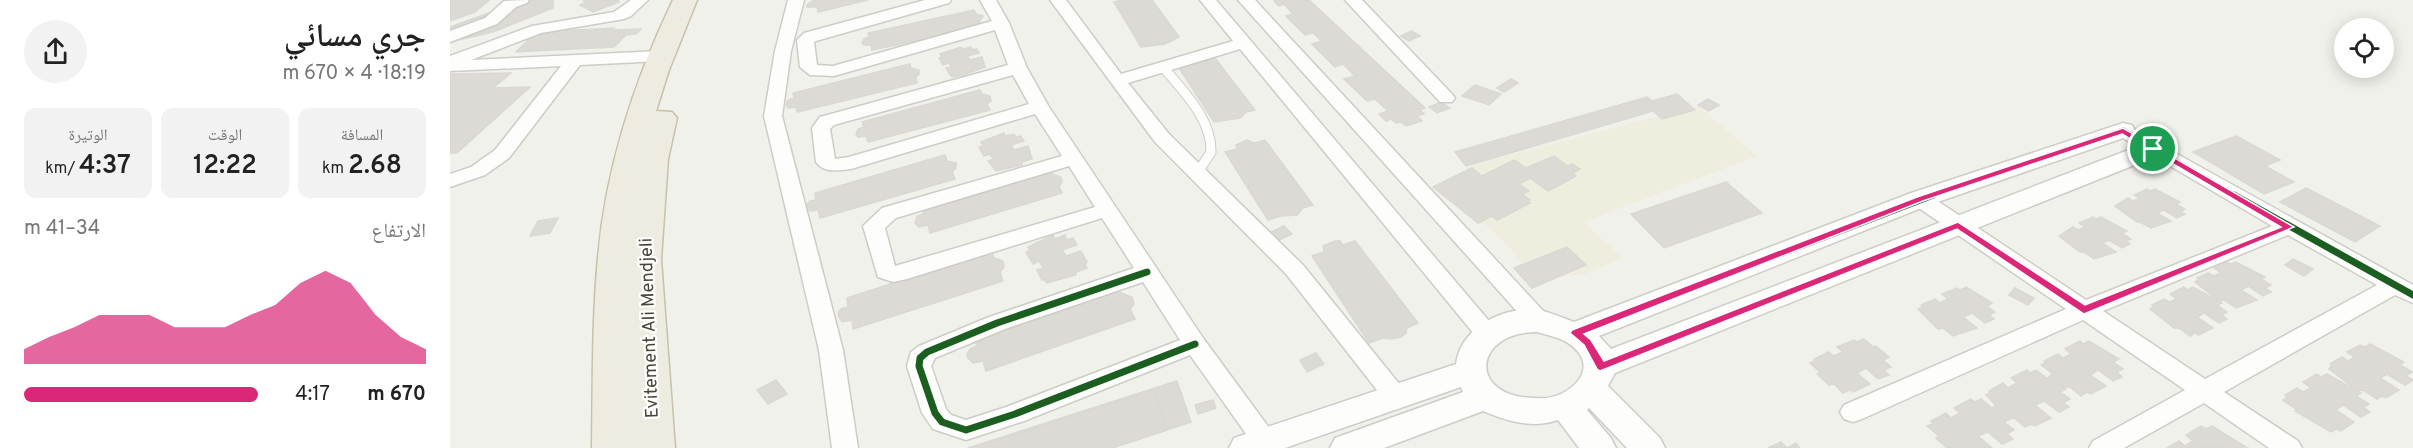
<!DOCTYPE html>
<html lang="ar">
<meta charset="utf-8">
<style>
:root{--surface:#fff;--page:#f2f2f2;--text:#222;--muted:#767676;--accent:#db2777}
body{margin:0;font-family:Overpass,"Noto Naskh Arabic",sans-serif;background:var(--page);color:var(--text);direction:rtl;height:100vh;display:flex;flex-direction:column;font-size:22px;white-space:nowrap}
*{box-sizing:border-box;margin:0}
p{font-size:20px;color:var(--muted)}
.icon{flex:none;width:33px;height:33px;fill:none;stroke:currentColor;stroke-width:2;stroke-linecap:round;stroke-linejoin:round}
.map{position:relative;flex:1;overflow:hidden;direction:ltr}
.side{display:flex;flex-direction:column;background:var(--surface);width:450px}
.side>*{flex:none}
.fabs{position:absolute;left:1884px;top:18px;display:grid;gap:12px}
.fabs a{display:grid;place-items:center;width:60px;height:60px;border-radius:50%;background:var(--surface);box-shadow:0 3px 15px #0003;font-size:30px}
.pin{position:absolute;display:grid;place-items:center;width:51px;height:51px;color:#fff;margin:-26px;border:3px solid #fff;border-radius:50%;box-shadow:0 2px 6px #0007}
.round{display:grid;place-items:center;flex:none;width:63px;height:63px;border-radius:32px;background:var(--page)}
.head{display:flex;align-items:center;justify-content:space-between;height:102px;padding:0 24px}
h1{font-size:33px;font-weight:600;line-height:45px}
.stats{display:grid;grid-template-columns:repeat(3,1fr);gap:9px;height:102px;padding:6px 24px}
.stats div{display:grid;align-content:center;border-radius:12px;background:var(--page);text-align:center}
.stats b{font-size:26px;font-weight:600}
.stats small{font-size:16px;font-weight:400}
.stats p{font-size:16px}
.chart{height:168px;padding:12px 24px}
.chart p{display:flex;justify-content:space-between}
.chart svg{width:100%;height:108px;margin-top:6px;fill:var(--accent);opacity:.7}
ul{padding:0 24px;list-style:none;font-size:20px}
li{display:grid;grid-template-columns:96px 72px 1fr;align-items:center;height:45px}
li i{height:15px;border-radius:8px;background:var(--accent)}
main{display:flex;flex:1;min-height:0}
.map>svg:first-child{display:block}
</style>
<main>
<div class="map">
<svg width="1963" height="448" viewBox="0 0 1963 448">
<rect width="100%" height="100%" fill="#f1f1ec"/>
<path fill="#efedde" d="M1248 106 1307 156 1134 222 1172 258 1135 274 1086 280 1058 246 1002 193 1018 166Z"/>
<g fill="#dbdad4" stroke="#d9d8d2" stroke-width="1.5">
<path d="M0 0H39L25 12 0 21Z"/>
<path d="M70 0H103V8L43 32 0 42V27L69 2Z"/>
<path d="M133 0H169L167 1 169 2 143 12 130 5 136 2Z"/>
<path d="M364 0H418L368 12 367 7H357V5Z"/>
<path d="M674 0H702L729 37 715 44 691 47 664 2Z"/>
<path d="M828 0H859L975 108 970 110 974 114 967 116 972 121 956 126 951 122 946 123 941 119 936 121 929 114 938 111 925 99 917 101 894 79 905 76 893 64 885 67 862 44 872 41 863 33 855 35 836 16 843 14 834 4 829 6 824 1Z"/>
<path d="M524 10 526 14 533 16 529 22 531 27 422 50 421 45H414L412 43 414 39 419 37 418 33Z"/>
<path d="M164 28 162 30 191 29 186 34 176 35 164 47 66 52 87 32Z"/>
<path d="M961 31 970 36 959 41 951 36Z"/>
<path d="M511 47 513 49 521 47 522 50 527 49 529 53 517 56 520 60 532 57 535 67 513 75 503 77 500 75 496 68 501 67 499 63 493 65 489 58 492 57 490 54Z"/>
<path d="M754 58 755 61 765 58 805 110 796 112 790 118 764 122 729 68 740 65 739 61Z"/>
<path d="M460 64 461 68 469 70V74L466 77 467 83 347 112 346 107 338 108 336 105 338 100 344 98 343 93Z"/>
<path d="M61 73 43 88 80 87 7 153H0V74Z"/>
<path d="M1061 79 1068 83 1054 92 1047 88Z"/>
<path d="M1025 85 1051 94 1039 105 1012 96Z"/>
<path d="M530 90 532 94 540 96 541 101 537 104 540 110 418 142 416 136 408 137 406 134 408 129 414 127 412 122Z"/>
<path d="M1227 94 1245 110 1212 119 1203 111 1016 166 1005 152 1197 97 1202 101Z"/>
<path d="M1258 99 1269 105 1259 111 1248 105Z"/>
<path d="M991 102 1000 108 987 113 979 107Z"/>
<path d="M554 133 555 136 564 134 566 137 571 136 574 141 561 145 564 150 578 146 582 159 572 162V165L546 171 538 161 543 159 540 154 534 156 529 147 533 146 531 142Z"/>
<path d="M1786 136 1830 160 1815 166 1844 182 1814 194 1743 152Z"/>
<path d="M797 140 804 143 815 140 863 205 853 208 847 215 831 216 818 220 775 152 787 149 786 145Z"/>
<path d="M495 155 497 161 506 163V168L502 172 505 179 370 218 368 210 360 211 357 208 356 205 360 201 366 200 365 193Z"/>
<path d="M1104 156 1118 166 1122 164 1130 169 1123 173 1126 176 1098 191 1080 178 1069 184 1079 191 1072 194 1080 200 1077 201 1080 203 1047 220 1042 216 1028 223 983 187 1022 168 1032 176 1064 160 1076 168Z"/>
<path d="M599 168 602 174 611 177 612 182 609 186 612 193 480 233 478 225 469 227 465 223 467 216 474 214 471 207Z"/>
<path d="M1276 182 1312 213 1214 248 1181 214Z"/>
<path d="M1856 188 1930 226 1905 242 1830 202Z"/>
<path d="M1697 189 1700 191 1705 189 1730 202 1726 204 1735 209 1730 212 1735 214 1727 218 1714 210 1707 213 1721 221 1701 228 1690 222H1687L1665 206 1678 198 1683 201 1690 198 1684 195Z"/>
<path d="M1643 217 1646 219 1651 217 1677 231 1672 233 1681 239 1675 241 1680 244 1672 248 1659 240 1652 243 1666 252 1644 259 1634 252H1630L1609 236 1623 227 1628 230 1635 227 1629 223Z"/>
<path d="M108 218 100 233 80 236 88 221Z"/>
<path d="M834 226 842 234 827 241 819 233Z"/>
<path d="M603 235 605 239 615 235 617 240 623 238 627 245 612 250 616 256 631 251 637 262 635 264 637 268 626 272V275L597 283 595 280H592L587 270 593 268 589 261 583 264 576 252 580 251 578 247Z"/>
<path d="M885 241H890L893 245 905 241 968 323 957 328 956 333 951 337 941 339 933 338 919 343 862 256 874 252 873 246Z"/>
<path d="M1117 247 1136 265 1082 288 1064 268Z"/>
<path d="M541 251 544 258 553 261 554 267 550 272 553 281 403 329 402 320 392 322 389 317 388 313 391 309 398 307 397 298Z"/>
<path d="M1843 259 1863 269 1854 276 1835 265Z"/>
<path d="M1777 262 1781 264 1786 262 1815 277 1811 279 1821 285 1815 288 1821 292 1813 296 1798 286 1791 290 1807 300 1786 308 1774 300 1769 301 1745 282 1749 280 1747 278 1758 273 1764 276 1771 273 1764 268Z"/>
<path d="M667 286 671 293 682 297 684 304 680 309 685 319 536 371 533 361 523 363 518 358 517 354 520 349 527 346 524 337Z"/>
<path d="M1516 287 1542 303 1537 306 1545 312 1539 315 1544 319 1535 323 1522 313 1513 317 1527 328 1503 336 1493 328 1488 329 1468 309 1473 307 1471 305 1485 299 1490 303 1498 299 1492 294 1507 288 1510 290Z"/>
<path d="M1734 287 1737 290 1743 287 1772 303 1767 305 1777 312 1772 315 1777 319 1769 323 1754 313 1747 317 1763 328 1749 335 1745 333 1740 336 1729 328H1724L1700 309 1704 307 1702 305 1714 299 1719 302 1727 299 1720 294Z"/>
<path d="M1565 288 1584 298 1578 305 1559 295Z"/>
<path d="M1414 339 1423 347 1426 346 1439 357 1433 360 1441 367 1434 370 1439 375 1428 379 1416 368 1407 373 1420 384 1403 392 1400 390 1393 393 1384 384 1379 385 1367 374 1370 372 1360 363 1365 361 1364 359 1379 352 1383 356 1393 352 1387 347 1404 340 1407 342Z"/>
<path d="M1630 341 1633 344 1639 341 1669 359 1663 362 1673 369 1667 372 1672 377 1663 381 1648 370 1640 375 1656 386 1641 394 1637 392 1631 396 1620 387H1615L1600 376 1603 374 1591 365 1596 363 1594 361 1608 354 1613 358 1621 354 1615 349Z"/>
<path d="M1920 344 1954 362 1950 365 1962 372 1956 376 1963 380 1955 385 1937 374 1930 378 1949 390 1936 398 1932 396 1927 399 1913 390 1908 391 1879 369 1882 366 1880 364 1892 357 1898 361 1905 357 1897 352 1910 345 1915 347Z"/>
<path d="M866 353 874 364 857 372 850 360Z"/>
<path d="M1577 370 1580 373 1586 370 1597 378 1600 376 1616 389 1610 392 1620 399 1613 403 1619 407 1609 412 1594 401 1585 405 1601 418 1585 426 1581 424 1575 427 1564 418 1559 419 1536 395 1540 393 1539 391 1553 383 1558 388 1567 383 1561 378Z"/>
<path d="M1867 374 1871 377 1877 374 1911 393 1906 396 1919 404 1913 407 1920 412 1911 417 1893 405 1886 410 1904 422 1891 431 1886 429 1881 432 1845 411 1847 410 1833 400 1837 398 1835 395 1847 388 1853 392 1861 388 1853 382Z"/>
<path d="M326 380 337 394 318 404 307 390Z"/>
<path d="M727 381 741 422 662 448H518Z"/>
<path d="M704 390 717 430 662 448H524Z"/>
<path d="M1521 399 1525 402 1531 399 1542 408 1545 406 1560 419 1554 422 1564 430 1557 434 1563 439 1552 444 1538 432 1528 436 1542 448H1497L1486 438 1489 436 1477 426 1483 424 1481 421 1496 413 1501 418 1510 413 1504 408Z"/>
<path d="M763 400 766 408 748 414 745 405Z"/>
<path d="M1751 426 1756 429 1762 426 1796 447 1717 448 1729 441 1735 446 1743 441 1736 435Z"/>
<path d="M1331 442 1337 448 1346 443 1350 448H1318Z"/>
</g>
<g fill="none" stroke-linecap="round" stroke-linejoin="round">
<defs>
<path id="service" d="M713 67C733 91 762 119 761 152L748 172"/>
<g id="minor">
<path d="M79 0 77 3 66 7 47 24 0 42V31L35 18 54 1Z"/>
<path d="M181 0H198L181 16 174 19 91 33 21 60 210 51 216 52 219 56 216 60 210 61 130 65 59 158 35 175 0 187V174L21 167 45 150 111 66 0 71V56L82 26 164 12Z"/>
<path d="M338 0H354L341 51 332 116 393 350 408 448H382L369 350 314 116 325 51Z"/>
<path d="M475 0H501L499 3 366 41 364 42 367 65 383 66 542 21 530 0H546L559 23 577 68 599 107 753 338 834 448H806L740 355 574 421 516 440 483 429 472 413 457 366 461 352 469 346 539 317 684 268 652 218 457 279 443 282 428 277 413 226 432 208 612 156 585 114 401 169C388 170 375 174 366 162L362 128 370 117 558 65 545 30 384 76 360 75 350 67 347 40 354 33ZM563 75 579 104 399 157 385 159 380 129 384 125ZM619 166 645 207 445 266 435 228 446 218ZM693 282 730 340 556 407 516 420 501 415 496 409 481 366 485 358 555 329Z"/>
<path d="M600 0H616L671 74 783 41 750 0H766L1045 328 1049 334 1045 340 1037 343 1029 340 790 49 678 83 719 134 853 265 959 396 955 403 946 406 937 403 837 275 705 142Z"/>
<path d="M788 0H805L1097 315 1101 321 1097 327 1089 329 1081 327Z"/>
<path d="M895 0H912L1002 94 1005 98 1002 102H990Z"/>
<path d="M1673 124 1963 285V303L1945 295 1774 392 1848 441 1852 448H1819L1754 403 1674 448H1639L1643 441 1735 390 1633 320 1412 419 1403 422 1394 419 1390 412 1394 405 1616 309 1463 204 1460 199 1463 194 1470 193 1477 194 1636 300 1822 226 1666 134 1664 130 1666 126ZM1838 235 1927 285 1755 379 1653 311Z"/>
</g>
<path id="tertiary" d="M1673 123 1682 125 1685 130 1682 135 1479 205 1149 336 1161 349 1694 144 1703 142 1712 144 1715 149 1712 154 1165 373 1158 386 1210 438 1215 448H1177L1139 408 1137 410 1161 438 1166 448H1129L1108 420C1081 429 1058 421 1033 411L934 448H880L885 438 1013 392 1011 387 835 448H779L784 438 1006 364C1011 327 1054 306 1088 310 1100 312 1113 318 1124 322L1461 193ZM1087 332C1097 335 1109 337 1118 343 1143 360 1136 381 1111 394 1102 398 1093 399 1084 398 1017 397 1023 332 1087 332Z"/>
<path id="trunk" d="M223 0H247L219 70 206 111 222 112 227 118 218 159 211 259 225 448H142C143 384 142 320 148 257 156 167 184 81 223 0Z"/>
</defs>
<use href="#service" stroke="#cdccc7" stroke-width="11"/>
<use href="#minor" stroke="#cdccc7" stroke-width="3"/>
<use href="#tertiary" stroke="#cdccc7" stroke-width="3"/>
<use href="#trunk" stroke="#c8c1a8" stroke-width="3"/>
<use href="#service" stroke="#fdfdfc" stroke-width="9"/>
<use href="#minor" fill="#fdfdfc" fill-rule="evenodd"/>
<use href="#tertiary" fill="#fdfdfc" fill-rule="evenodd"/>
<use href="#trunk" fill="#eeece0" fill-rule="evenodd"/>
<defs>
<path id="cycleway-far1" d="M1478 196 1673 130 1786 196"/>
<g id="cycleway">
<path d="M1784 195 1963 295"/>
<path d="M697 272 547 323 477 352 470 358 469 366 485 413 492 422 516 430 565 414 745 344"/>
<path d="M1125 333 1483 195"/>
</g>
</defs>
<use href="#cycleway-far1" stroke="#fff" stroke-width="8"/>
<use href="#cycleway" stroke="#fff" stroke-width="10"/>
<use href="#cycleway-far1" stroke="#1b5e20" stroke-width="5"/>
<use href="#cycleway" stroke="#1b5e20" stroke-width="7"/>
</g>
<path fill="#db2777" stroke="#fff" stroke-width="1.5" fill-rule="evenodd" d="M1673 128 1844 227 1634 314 1507 229 1150 371 1147 369 1134 345 1120 333 1122 330 1467 197ZM1672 134 1831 227 1635 305 1508 222 1154 361 1141 340 1134 334 1473 201Z"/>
<g text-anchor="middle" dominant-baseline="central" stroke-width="4.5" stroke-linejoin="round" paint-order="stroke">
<g font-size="18" fill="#484337" stroke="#fff">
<text transform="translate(200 328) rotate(-92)">Evitement Ali Mendjeli</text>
</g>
</g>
</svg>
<div class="fabs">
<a><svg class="icon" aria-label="locate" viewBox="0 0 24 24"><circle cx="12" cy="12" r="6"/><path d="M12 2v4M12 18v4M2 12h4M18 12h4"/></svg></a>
</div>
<div class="pin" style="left:1703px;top:149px;background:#1e9e55"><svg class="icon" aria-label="arrive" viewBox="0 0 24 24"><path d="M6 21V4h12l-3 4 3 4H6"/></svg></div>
</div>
<section class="side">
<div class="head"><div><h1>جري مسائي</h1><p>18:19 · 4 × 670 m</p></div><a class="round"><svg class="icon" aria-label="share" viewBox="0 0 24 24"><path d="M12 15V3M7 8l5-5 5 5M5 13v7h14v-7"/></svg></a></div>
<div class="stats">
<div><p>المسافة</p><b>2.68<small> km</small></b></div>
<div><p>الوقت</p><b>12:22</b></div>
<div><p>الوتيرة</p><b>4:37<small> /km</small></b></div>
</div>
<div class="chart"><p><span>الارتفاع</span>34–41 m</p>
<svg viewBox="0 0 160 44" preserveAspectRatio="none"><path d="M0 44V38L10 33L20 29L30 24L40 24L50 24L60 29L70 29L80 29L90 24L100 20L110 11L120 6L130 11L140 24L150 33L160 38V44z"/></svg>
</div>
<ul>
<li><b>670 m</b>4:17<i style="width:100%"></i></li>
</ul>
</section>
</main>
